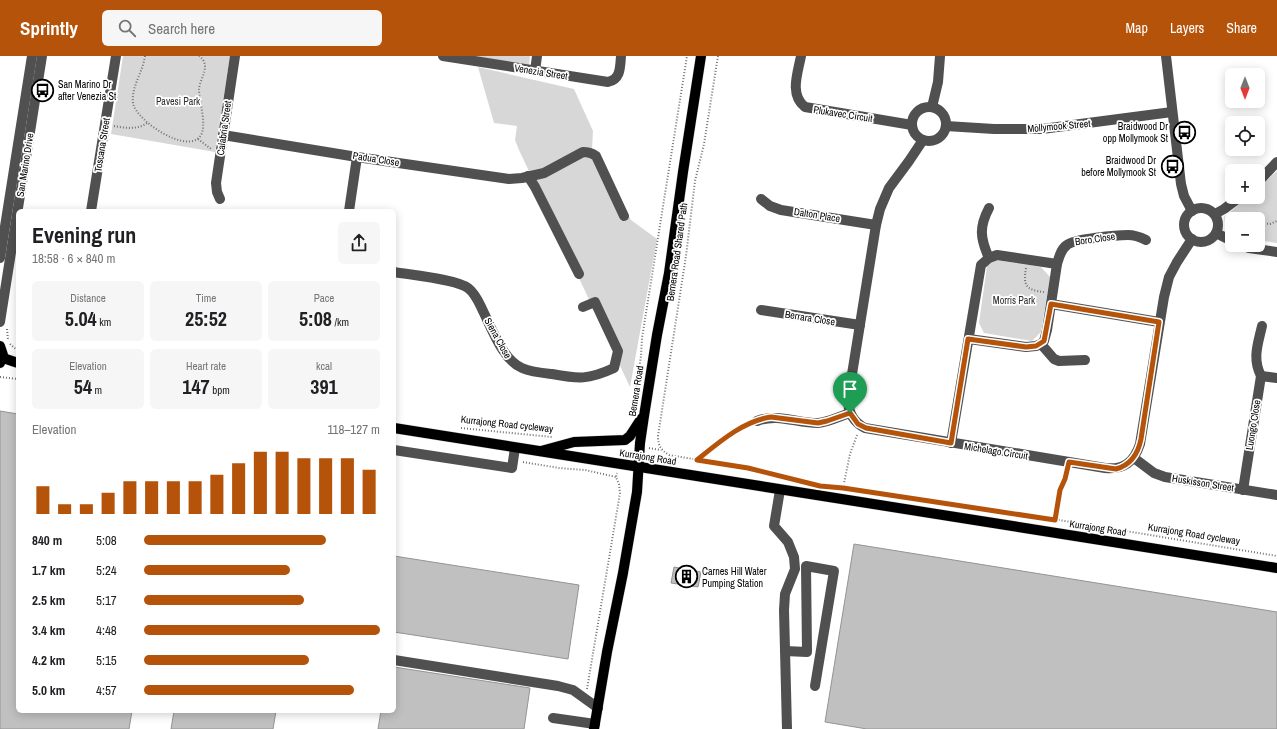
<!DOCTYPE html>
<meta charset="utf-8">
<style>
:root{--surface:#fff;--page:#f6f6f6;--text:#202124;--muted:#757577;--accent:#b45309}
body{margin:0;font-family:"Archivo Narrow",sans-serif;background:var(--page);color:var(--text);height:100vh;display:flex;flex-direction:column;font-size:15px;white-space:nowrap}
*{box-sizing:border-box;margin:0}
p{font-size:13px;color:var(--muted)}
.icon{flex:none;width:22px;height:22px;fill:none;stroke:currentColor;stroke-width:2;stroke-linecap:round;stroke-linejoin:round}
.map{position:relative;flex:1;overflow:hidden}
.sheet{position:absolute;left:16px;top:153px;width:380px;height:504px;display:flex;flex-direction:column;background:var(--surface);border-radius:6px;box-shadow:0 2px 10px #0003}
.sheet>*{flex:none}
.needle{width:26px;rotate:180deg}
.fabs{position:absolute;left:1225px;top:12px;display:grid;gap:8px}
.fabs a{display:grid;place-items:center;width:40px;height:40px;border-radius:6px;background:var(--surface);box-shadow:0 2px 10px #0003;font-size:20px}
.pin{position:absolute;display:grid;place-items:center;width:34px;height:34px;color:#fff;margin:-41px -17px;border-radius:50% 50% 50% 0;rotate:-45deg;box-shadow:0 0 4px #0007}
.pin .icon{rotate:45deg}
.round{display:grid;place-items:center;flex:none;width:42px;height:42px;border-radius:6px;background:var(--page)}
.head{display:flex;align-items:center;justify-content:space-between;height:68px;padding:0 16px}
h1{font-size:22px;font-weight:700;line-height:30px}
.figures{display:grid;grid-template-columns:repeat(3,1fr);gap:6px;height:68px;padding:4px 16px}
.figures div{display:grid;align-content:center;border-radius:6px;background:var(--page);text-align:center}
.figures b{font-size:20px;font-weight:700}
.figures small{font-size:11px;font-weight:400}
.figures p{font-size:11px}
.chart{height:112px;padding:8px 16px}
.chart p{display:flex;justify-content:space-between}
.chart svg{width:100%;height:72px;margin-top:4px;stroke:var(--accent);stroke-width:6}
ul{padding:0 16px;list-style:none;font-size:13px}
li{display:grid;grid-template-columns:64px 48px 1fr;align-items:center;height:30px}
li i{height:10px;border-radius:5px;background:var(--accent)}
header{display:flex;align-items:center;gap:24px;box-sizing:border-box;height:56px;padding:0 20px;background:var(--accent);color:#fff}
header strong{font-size:19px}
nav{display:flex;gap:22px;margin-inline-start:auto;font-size:14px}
.search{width:280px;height:36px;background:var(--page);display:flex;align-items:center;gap:10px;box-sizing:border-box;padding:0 14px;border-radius:6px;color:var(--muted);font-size:15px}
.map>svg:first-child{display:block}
</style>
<header>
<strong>Sprintly</strong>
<div class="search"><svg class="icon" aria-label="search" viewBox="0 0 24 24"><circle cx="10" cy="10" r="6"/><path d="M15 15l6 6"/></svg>Search here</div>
<nav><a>Map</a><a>Layers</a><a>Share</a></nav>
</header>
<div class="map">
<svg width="1277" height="673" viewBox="0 0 1277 673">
<rect width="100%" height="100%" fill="#fff"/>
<g fill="#d7d7d7">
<path d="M123 0H230L215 96 111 78Z"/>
<path d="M470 0H530L529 9Z"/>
<path d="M478 11 574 33 593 75 592 93 631 164 657 183 630 331 519 94 515 84 517 70 494 67Z"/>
<path d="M1277 115V187L1258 184V163H1232V177L1226 172 1224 161 1248 141H1258V132Z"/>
<path d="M996 204 1041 211 1050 221 1041 276 1032 285 984 277 979 267 987 210Z"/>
</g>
<g fill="#c0c0c0" stroke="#949494">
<path d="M0 355 18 358V655H132L129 673H0Z"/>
<path d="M854 488 1277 556V673H867L825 666Z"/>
<path d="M394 500 579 529 568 603 394 576Z"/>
<path d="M674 511 701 516 698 531 671 527Z"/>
<path d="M394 611 530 632 524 673H378L381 655H394Z"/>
<path d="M174 655H276L273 673H171Z"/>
</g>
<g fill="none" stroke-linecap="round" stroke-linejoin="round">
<defs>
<g id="major">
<path d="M0 290 3 299 0 307"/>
<path d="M3 302 18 307"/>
<path d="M394 372 1277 512"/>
<path d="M541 395 574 386 625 384 630 380 641 363"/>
<path d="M594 673 607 596 623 517 637 436 640 387 644 360 657 279 669 217 683 116 701 0"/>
</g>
</defs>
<use href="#major" stroke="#dbdbdb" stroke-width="11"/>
<g stroke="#727272" stroke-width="2" stroke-dasharray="1 2" stroke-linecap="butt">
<path d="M145 0C143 16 131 31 133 47 136 65 189 100 201 79 207 69 199 45 199 33 200 22 212 9 199 0"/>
<path d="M718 0 704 88 695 125 686 200 658 380C658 390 661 394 669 399L748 412 812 427"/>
<path d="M114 70C125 72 138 74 147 67"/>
<path d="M198 83 211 93"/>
<path d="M1258 167 1270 168 1277 165"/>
<path d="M1026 212C1023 230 1026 234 1044 236"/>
<path d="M7 273 8 284"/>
<path d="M10 288 18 295"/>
<path d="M0 321 18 323"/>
<path d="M632 358 641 300 642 282 687 0"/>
<path d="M461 372 552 381"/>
<path d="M649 392 661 394"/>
<path d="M697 404 716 388 749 369"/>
<path d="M523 406 559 412 585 414 616 421"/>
<path d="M836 431 1059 464 1277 500"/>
<path d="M843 432 850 398 857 379"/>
<path d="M1055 464 1060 434 1067 415"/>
<path d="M587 633 620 437 619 428 616 421 617 417"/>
</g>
<g stroke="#505050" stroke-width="10">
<path d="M443 0 608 26C621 23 620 11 621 0"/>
<path d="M801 0C798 16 789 39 805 51L912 69"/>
<path d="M1166 0 1181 128 1184 140 1192 155"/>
<path d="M535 15 537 0"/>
<path d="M932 51 938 26 940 0"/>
<circle cx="929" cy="68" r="17"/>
<path d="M946 70 994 73H1042L1172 56"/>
<path d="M223 79 357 101 509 123 522 122 544 117 583 96C588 96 592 97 596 100L624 160"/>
<path d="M923 84 909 105 889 132 880 153 876 169 848 343C848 356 853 366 865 372L1105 412C1124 414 1134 406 1140 388L1164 241 1169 221 1177 206 1192 183"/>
<path d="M528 120 535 131 579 218"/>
<path d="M1258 126 1277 106"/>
<path d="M220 143 217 136 216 127 235 0"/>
<path d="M761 143 770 150 781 154 876 169"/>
<circle cx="1201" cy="169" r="17"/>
<path d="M91 155 116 0"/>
<path d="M349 155 357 101"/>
<path d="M1215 158 1224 153 1240 141"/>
<path d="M1216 177 1232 185"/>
<path d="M1241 189 1249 192 1277 196"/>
<path d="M0 202 32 0"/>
<path d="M989 202C980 182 979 171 989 152"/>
<path d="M394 216C411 219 456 223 468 232 476 238 479 247 483 255 492 273 503 304 522 312 531 316 542 317 552 318 579 323 588 324 614 312L618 295 595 246 583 251"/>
<path d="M1051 248 1159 266"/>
<path d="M761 254 860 269"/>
<path d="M0 266 42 0"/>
<path d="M969 283 1026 291 1036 290 1041 288 1044 285 1047 274 1057 208C1059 201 1061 193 1067 189 1073 183 1118 179 1128 179 1134 179 1140 181 1146 184"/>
<path d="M1041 288 1054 303 1059 305 1085 304"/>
<path d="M1261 320C1252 302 1258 288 1262 270"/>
<path d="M757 365C778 357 796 367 818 367 829 366 840 360 850 357"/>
<path d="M951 387 981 209 989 202 997 199 1057 208"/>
<path d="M394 394 512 412 515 392"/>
<path d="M1134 402 1154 417 1165 421 1277 439"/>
<path d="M780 434 774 470 788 486 794 501 795 513 785 538 784 554 787 673"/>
<path d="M1243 434 1261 320 1277 322"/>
<path d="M785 595 807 596 806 510 834 515 815 630"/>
<path d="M394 604 558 630 573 634 598 652"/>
<path d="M553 662 595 668"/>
</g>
<use href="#major" stroke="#000" stroke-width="10"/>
</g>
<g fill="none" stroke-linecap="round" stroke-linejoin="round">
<defs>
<path id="route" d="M1051 248 1159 266 1141 383C1138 398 1131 409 1116 413L1069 406 1065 423 1060 434 1055 464 843 432 820 430 748 412 697 404C718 387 743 365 771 361L818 367 827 365 850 357 858 368 866 372 951 387 968 283 1026 291 1036 290 1044 285Z"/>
</defs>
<use href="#route" stroke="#fff" stroke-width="8"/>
<use href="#route" stroke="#b45309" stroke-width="5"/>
</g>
<defs>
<symbol id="bus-ring" viewBox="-11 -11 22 22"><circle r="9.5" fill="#fff" stroke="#000" stroke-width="1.5"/><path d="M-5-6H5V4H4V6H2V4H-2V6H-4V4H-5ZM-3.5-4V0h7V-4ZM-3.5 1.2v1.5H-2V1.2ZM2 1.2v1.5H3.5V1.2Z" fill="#000"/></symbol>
<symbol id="building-ring" viewBox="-11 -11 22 22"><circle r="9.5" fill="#fff" stroke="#000" stroke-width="1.5"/><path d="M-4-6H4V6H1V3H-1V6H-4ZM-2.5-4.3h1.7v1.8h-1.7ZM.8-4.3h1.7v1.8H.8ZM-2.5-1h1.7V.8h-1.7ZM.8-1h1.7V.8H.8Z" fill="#000"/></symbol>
</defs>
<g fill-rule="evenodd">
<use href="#bus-ring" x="30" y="22" width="25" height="25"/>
<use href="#bus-ring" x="1172" y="64" width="25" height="25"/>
<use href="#bus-ring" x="1160" y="98" width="25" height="25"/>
<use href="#building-ring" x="674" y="508" width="25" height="25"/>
</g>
<g text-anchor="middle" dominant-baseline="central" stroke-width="3.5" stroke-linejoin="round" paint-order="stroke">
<g font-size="10" fill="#000" stroke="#fff">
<text transform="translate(541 16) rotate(9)">Venezia Street</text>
<text transform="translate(843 58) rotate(9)">Plukavec Circuit</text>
<text transform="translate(1059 70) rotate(-5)">Mollymook Street</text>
<text transform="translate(224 72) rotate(-82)">Calabria Street</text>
<text transform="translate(102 89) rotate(-81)">Toscana Street</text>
<text transform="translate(376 103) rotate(9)">Padua Close</text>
<text transform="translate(25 109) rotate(-81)">San Marino Drive</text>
<text transform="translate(817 159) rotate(9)">Dalton Place</text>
<text transform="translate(1095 183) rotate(-8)">Boro Close</text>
<text transform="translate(677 196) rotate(-82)">Bernera Road Shared Path</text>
<text transform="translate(810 262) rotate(9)">Berrara Close</text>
<text transform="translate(498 282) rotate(61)">Siena Close</text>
<text transform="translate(636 335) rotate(-81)">Bernera Road</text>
<text transform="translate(507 368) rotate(6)">Kurrajong Road cycleway</text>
<text transform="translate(1253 369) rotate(-81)">Luongo Close</text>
<text transform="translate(996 395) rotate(9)">Michelago Circuit</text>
<text transform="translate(648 401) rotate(9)">Kurrajong Road</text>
<text transform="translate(1203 427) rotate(9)">Huskisson Street</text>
<text transform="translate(1098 472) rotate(9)">Kurrajong Road</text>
<text transform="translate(1194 478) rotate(9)">Kurrajong Road cycleway</text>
</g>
<g font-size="10" fill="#000" stroke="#fff" text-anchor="start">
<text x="58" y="28">San Marino Dr<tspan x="58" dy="12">after Venezia St</tspan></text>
<text x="1168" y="70" text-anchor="end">Braidwood Dr<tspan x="1168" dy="12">opp Mollymook St</tspan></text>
<text x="1156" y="104" text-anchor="end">Braidwood Dr<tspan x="1156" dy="12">before Mollymook St</tspan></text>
<text x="702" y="515">Carnes Hill Water<tspan x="702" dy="12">Pumping Station</tspan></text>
</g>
<g font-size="10" fill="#2e2e2e" stroke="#fff">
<text x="178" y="45">Pavesi Park</text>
<text x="1014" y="244">Morris Park</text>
</g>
</g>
</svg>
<div class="fabs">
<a><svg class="needle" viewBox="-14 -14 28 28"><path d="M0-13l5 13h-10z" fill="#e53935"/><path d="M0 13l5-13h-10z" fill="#757577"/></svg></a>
<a><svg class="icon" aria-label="locate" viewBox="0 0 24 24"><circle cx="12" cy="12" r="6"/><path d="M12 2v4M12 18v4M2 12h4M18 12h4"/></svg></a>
<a>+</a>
<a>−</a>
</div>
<div class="pin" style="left:850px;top:357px;background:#1e9e55"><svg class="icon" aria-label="arrive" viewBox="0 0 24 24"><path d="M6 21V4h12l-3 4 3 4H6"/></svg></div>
<section class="sheet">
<div class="head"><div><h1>Evening run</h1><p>18:58 · 6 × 840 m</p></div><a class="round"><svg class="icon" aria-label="share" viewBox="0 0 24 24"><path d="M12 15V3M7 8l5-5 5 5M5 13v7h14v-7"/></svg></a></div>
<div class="figures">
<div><p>Distance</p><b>5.04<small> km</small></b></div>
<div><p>Time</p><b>25:52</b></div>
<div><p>Pace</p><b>5:08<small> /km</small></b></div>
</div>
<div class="figures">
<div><p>Elevation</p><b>54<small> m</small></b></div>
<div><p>Heart rate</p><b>147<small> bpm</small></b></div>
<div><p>kcal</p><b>391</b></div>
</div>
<div class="chart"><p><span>Elevation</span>118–127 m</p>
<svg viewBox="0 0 160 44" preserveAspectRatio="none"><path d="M5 44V27M15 44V38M25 44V38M35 44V31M45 44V24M55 44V24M65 44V24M75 44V24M85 44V20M95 44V13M105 44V6M115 44V6M125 44V10M135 44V10M145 44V10M155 44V17"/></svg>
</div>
<ul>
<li><b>840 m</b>5:08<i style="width:77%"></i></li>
<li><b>1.7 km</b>5:24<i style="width:62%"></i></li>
<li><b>2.5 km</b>5:17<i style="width:68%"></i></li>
<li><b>3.4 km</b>4:48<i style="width:100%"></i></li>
<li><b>4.2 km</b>5:15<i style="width:70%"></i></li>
<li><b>5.0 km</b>4:57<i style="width:89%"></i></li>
</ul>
</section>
</div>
